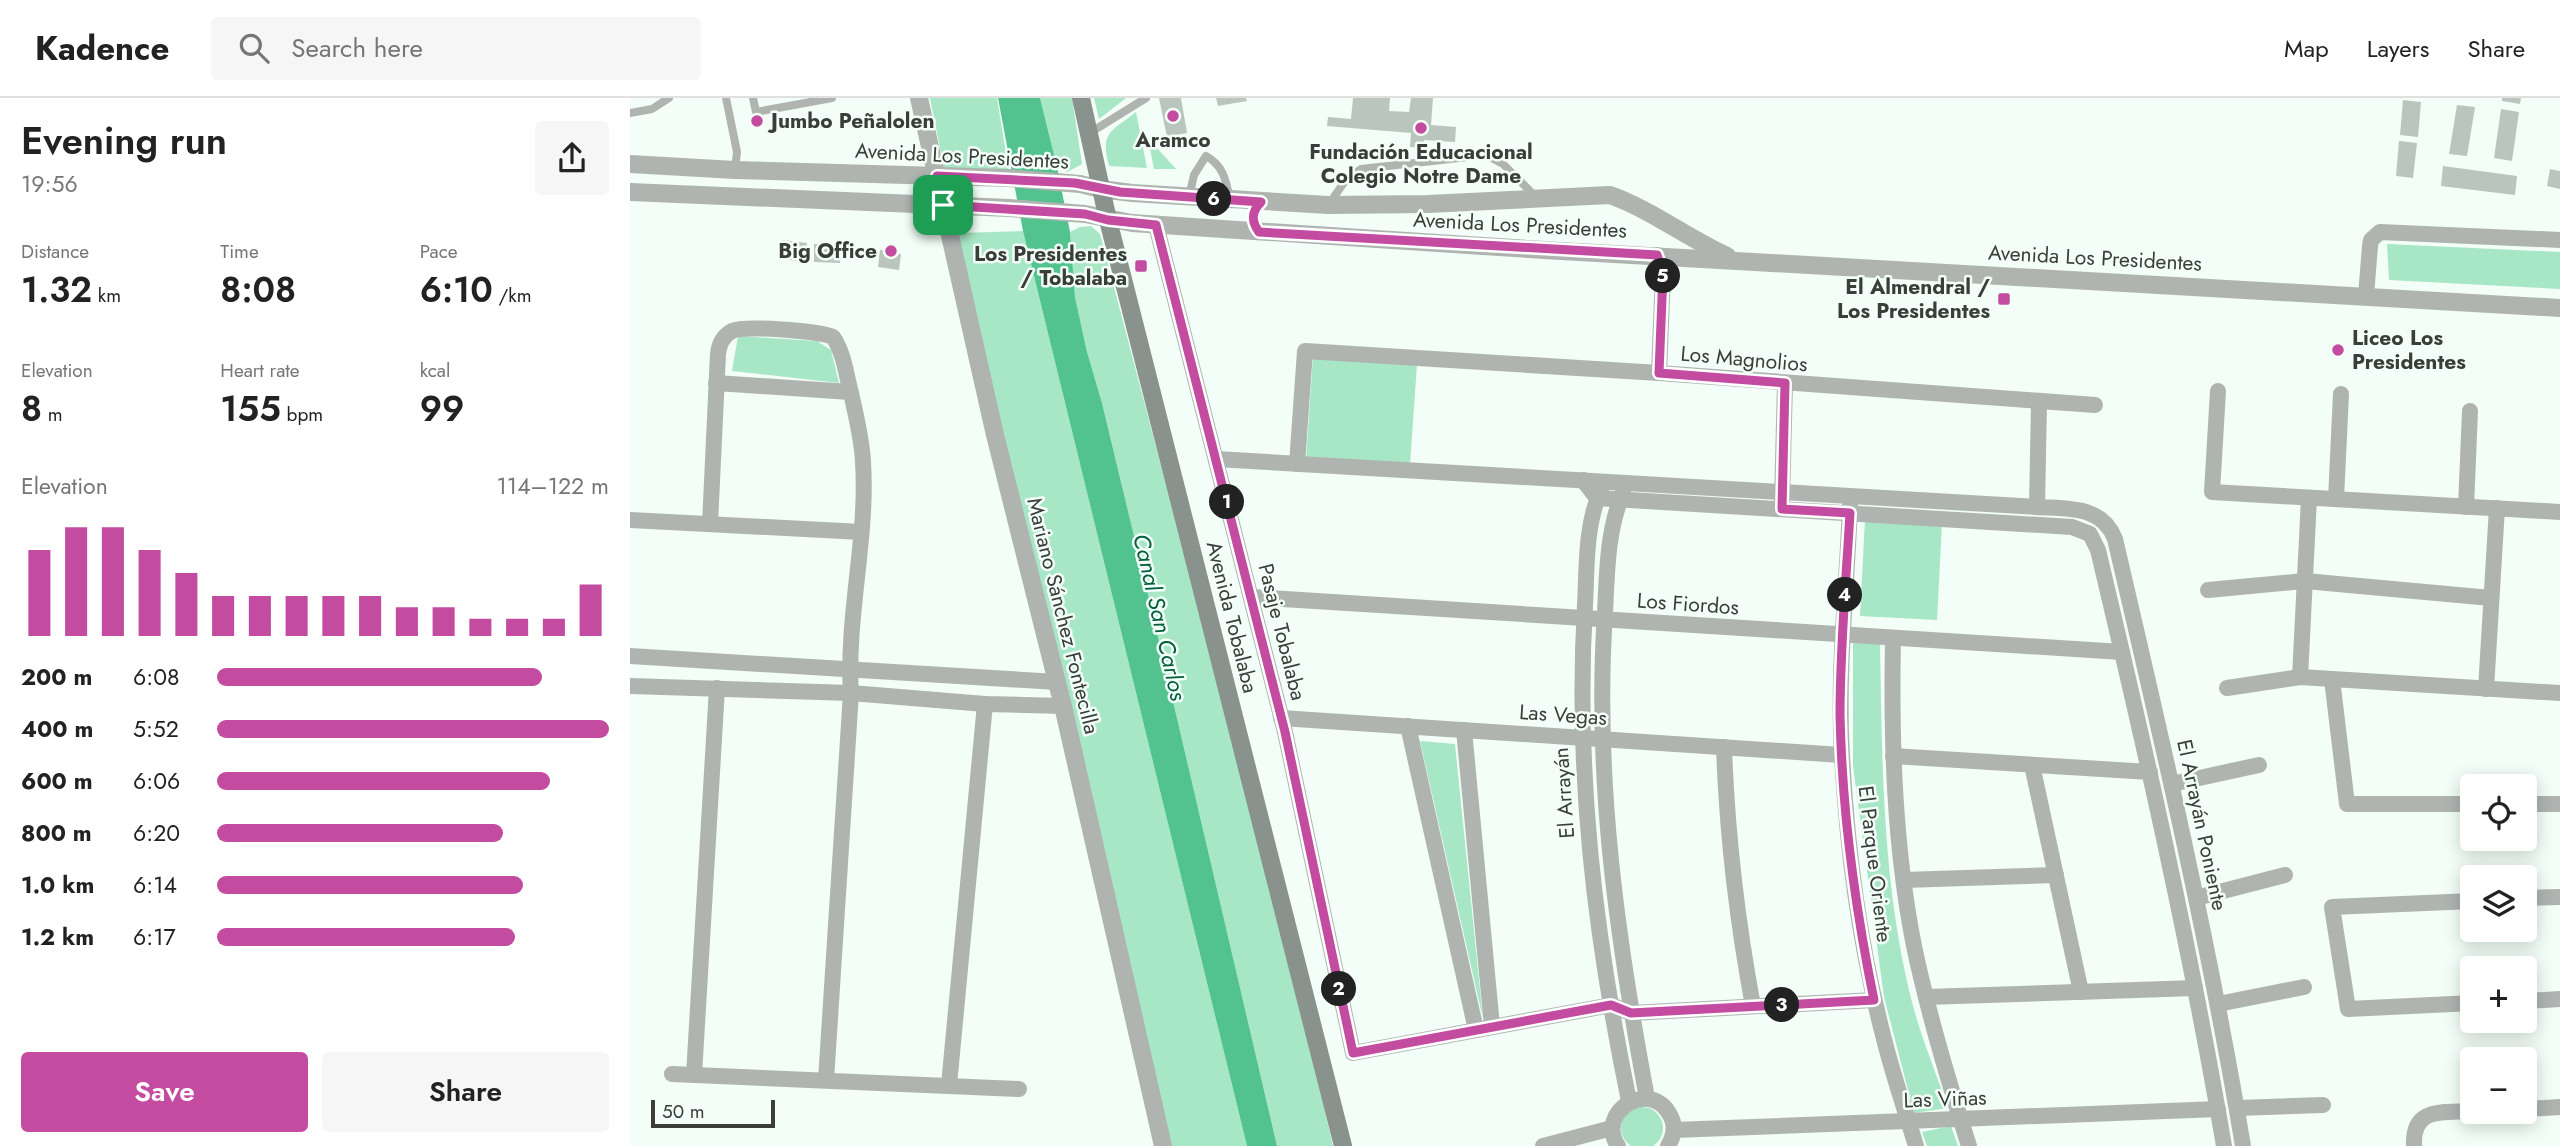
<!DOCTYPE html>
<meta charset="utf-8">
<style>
:root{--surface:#fff;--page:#f6f6f6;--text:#222;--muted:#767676;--line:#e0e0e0;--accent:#c34ba0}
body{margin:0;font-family:Jost,sans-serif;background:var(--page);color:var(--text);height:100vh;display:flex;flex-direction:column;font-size:26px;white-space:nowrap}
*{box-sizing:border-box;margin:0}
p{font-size:23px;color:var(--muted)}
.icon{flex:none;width:38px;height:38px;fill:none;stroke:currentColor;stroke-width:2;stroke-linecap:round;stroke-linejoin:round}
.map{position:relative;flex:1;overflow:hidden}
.details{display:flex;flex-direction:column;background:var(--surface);width:630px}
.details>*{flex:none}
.tools{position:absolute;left:1830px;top:676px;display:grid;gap:14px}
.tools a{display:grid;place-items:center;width:77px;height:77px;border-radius:7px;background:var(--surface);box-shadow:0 4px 18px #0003;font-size:35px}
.scale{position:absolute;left:21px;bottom:18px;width:124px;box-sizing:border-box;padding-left:7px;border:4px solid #393e3b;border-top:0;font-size:19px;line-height:24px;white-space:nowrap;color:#393e3b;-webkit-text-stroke:5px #f2fef7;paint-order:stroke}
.pin{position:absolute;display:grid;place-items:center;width:60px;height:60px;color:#fff;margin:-30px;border-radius:14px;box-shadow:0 4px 10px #0006}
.km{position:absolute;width:35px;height:35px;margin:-18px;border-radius:50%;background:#222;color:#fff;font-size:19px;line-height:35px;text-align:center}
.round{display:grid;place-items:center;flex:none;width:74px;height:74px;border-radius:7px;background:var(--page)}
.overview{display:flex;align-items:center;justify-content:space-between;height:119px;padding:0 21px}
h1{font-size:38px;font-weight:600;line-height:52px}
.figures{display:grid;grid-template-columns:repeat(3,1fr);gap:10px;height:119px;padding:7px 21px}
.figures div{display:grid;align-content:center}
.figures b{font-size:35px;font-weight:600}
.figures small{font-size:19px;font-weight:400}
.figures p{font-size:19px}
.chart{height:196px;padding:14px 21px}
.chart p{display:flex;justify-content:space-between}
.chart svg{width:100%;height:126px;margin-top:7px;stroke:var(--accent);stroke-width:6}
.button{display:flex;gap:14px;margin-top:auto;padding:14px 21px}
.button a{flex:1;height:80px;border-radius:7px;background:var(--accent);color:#fff;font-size:28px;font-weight:600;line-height:80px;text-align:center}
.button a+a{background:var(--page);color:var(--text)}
ul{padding:0 21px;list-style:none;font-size:23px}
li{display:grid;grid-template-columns:112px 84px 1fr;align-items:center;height:52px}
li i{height:18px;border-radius:9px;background:var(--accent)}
header{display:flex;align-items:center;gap:42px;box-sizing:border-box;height:98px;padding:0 35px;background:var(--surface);border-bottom:2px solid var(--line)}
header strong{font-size:33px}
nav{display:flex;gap:38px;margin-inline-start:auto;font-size:24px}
.search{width:490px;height:63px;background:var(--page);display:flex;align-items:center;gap:18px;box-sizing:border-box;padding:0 24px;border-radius:7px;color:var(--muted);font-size:26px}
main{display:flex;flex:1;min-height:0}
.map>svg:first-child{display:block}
</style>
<header>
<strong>Kadence</strong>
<div class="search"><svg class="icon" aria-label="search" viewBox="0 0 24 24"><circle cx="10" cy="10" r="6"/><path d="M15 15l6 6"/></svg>Search here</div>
<nav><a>Map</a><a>Layers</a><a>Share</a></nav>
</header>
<main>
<section class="details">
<div class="overview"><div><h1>Evening run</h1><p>19:56</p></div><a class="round"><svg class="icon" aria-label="share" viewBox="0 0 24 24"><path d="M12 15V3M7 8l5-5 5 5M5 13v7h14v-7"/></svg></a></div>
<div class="figures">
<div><p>Distance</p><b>1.32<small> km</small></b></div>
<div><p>Time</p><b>8:08</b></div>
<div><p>Pace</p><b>6:10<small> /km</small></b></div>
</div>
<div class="figures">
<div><p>Elevation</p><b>8<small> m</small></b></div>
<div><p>Heart rate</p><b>155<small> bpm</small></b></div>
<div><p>kcal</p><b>99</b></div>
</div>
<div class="chart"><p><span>Elevation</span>114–122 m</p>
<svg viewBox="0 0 160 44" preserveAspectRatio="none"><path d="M5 44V14M15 44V6M25 44V6M35 44V14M45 44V22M55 44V30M65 44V30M75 44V30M85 44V30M95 44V30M105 44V34M115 44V34M125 44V38M135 44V38M145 44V38M155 44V26"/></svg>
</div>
<ul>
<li><b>200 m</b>6:08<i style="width:83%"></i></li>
<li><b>400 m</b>5:52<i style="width:100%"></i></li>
<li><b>600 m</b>6:06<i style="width:85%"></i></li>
<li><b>800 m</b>6:20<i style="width:73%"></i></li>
<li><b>1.0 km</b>6:14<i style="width:78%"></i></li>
<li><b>1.2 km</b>6:17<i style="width:76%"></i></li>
</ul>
<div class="button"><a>Save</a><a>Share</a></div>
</section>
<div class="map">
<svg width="1930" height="1048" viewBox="0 0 1930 1048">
<rect width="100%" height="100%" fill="#f2fef7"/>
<g fill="#a7e7c5">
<path d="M300 0H367L379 75 314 70Z"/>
<path d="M410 0H442L452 66 437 74 427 69Z"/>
<path d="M464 0H496L469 21Z"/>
<path d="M506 14 517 70 479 68C470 33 481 34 506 14Z"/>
<path d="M518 40 546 71H524Z"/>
<path d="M461 128 470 136 530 364 603 617 703 1048H647L517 492 472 305 457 254 445 199 440 134 450 129Z"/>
<path d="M393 133 617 1048H541L370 336 328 135Z"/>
<path d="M1757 146 1930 154V191L1759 182Z"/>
<path d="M108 238 187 243 201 252 209 285 102 273Z"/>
<path d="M683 259 787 266 780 367 676 361Z"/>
<path d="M1235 422 1312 425 1307 522 1230 518Z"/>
<path d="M1223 540 1250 542C1252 663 1252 786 1282 904 1291 939 1306 975 1318 1010L1284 1015 1254 899 1223 668Z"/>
<path d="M790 643 825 646 853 921Z"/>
<circle cx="1012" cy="1030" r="21"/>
<path d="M1321 1028 1328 1048H1297L1292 1034Z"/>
</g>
<path fill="#52c28f" d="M368 0H410L427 69 440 134 445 199 457 254 472 305 517 492 647 1048H617L393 133Z"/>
<g fill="#bac5be">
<path d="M529 0H551L557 35 537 39Z"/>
<path d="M586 0H616L617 3 588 8Z"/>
<path d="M723 0H760L759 13 779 14 781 0H803L801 27 826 29 825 44 794 42 793 50 780 49 781 35 697 28 698 19 721 21Z"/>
<path d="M1872 0H1891L1890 6 1872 3Z"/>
<path d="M1773 2 1791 4 1788 39 1770 37Z"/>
<path d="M1827 7 1845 9 1837 58 1819 56Z"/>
<path d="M1871 11 1889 14 1882 63 1864 60Z"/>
<path d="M1769 43 1787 45 1783 80 1766 78Z"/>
<path d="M1813 68 1887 78 1885 97 1811 88Z"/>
<path d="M1920 71 1930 73V91L1917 88Z"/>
<path d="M152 142 177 145 175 164 150 161Z"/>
<path d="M184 146H204L210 150V165L184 164Z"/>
<path d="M258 150 267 151 266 155 271 156 269 172 248 169 250 152 257 153Z"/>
</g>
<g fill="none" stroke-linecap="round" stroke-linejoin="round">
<g stroke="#afb4b1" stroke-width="8">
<path d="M96 0 107 54 105 72"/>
<path d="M123 0 126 14 202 0"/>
<path d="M0 15 22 11 39 0"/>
<path d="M458 36 516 0"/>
<path d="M559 99 564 77 576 58C594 68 596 83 600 102"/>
<path d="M699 106 715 83 731 71 856 57 873 66 905 98"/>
</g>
<g stroke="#afb4b1" stroke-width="16">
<path d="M526 127 655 634 723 955 981 907 1001 915 1244 902"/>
<path d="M1027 157 1033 175 1029 275"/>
<path d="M1736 198 1740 148 1741 142 1750 134 1930 142"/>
<path d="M86 285 220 294"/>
<path d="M1588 293 1582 394 1930 414"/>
<path d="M586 361 1407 409C1437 411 1472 407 1485 441 1532 642 1579 844 1613 1048"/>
<path d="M667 366 675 253 1029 275 1465 307"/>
<path d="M953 382 967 400 1442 429 1460 436 1468 452C1515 650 1560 848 1594 1048"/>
<path d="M971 392C955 427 957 470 955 507 945 676 965 838 999 1003"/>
<path d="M993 395C977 432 977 476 975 515 964 679 987 840 1017 1000"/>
<path d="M1706 401 1711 296"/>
<path d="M1152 402 1155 285"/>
<path d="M1220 407C1217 490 1207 574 1212 657 1217 752 1230 849 1254 941 1263 977 1275 1012 1286 1048"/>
<path d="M1407 409 1409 304"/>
<path d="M1836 409 1840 313"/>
<path d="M0 422 231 434"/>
<path d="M80 426 88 256C89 246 93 238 102 233 114 227 190 233 203 239 214 255 216 276 221 295 226 318 232 341 233 364 238 441 216 518 221 595L196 982"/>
<path d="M1578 492 1675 483 1861 500"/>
<path d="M622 499 1492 554"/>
<path d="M1263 540C1261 642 1264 747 1284 848 1298 915 1318 982 1339 1048"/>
<path d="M0 558 427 584"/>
<path d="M1670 579 1679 400"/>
<path d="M1702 581 1717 706H1843"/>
<path d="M0 588 221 595 355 606 433 608"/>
<path d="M1597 590 1670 579 1930 595"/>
<path d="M1856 591 1867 410"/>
<path d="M651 620 1211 657"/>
<path d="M778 628 846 932"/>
<path d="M834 632 862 928"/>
<path d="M1094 649C1097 737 1107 822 1123 908"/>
<path d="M1263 658 1520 674"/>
<path d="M1402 667 1451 894"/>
<path d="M1542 686 1629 667"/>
<path d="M1895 706H1930"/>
<path d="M1274 782 1426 777"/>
<path d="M1566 800 1655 777"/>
<path d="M1895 800 1930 799"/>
<path d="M1843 803 1702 809 1718 911 1843 905"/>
<path d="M1296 899 1565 890"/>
<path d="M1895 903 1930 901"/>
<path d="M1588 906 1674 889"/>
<path d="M42 976 389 991"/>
<path d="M64 977 87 590"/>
<path d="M319 987 355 606"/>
<path d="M1607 1010 1693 1007"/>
<path d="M1895 1011 1930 1009"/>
<path d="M1044 1032 1588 1011"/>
<path d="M913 1048 982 1030"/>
<path d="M988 1048C965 1013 1021 980 1040 1017 1046 1027 1044 1038 1038 1048"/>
<path d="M1784 1048C1782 1008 1813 1015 1843 1013"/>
</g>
<g stroke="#afb4b1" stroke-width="18">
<path d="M289 0 365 337 433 608 533 1048"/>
<path d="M0 66 105 72 378 80 450 86 471 91 502 95 698 107 798 106 980 97C1022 112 1057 140 1097 158"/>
<path d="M0 94 379 110 455 116 502 125 914 152 1930 210"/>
</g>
<path stroke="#8a928d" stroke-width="18" d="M451 0 478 122 713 1048"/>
</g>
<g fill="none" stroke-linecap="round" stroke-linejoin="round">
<defs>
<path id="route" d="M307 78 445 85 490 94 631 104C621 114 621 123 629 134L1027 157 1033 175 1029 275 1155 285 1152 411 1220 415C1216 483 1210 550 1210 617 1212 713 1225 809 1244 902L1001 915 981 907 723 955 655 634 526 127 478 122 455 116 313 107Z"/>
</defs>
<use href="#route" stroke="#fff" stroke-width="14"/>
<use href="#route" stroke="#c34ba0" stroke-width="9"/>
</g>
<g fill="#c34ba0" stroke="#f2fef7" stroke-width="2.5">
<circle cx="543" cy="18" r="7"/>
<circle cx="127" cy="23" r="7"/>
<circle cx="791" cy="30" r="7"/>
<circle cx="261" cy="153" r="7"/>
<rect x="504" y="161" width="14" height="14" rx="3.5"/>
<rect x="1367" y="194" width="14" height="14" rx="3.5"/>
<circle cx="1708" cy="252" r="7"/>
</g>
<g text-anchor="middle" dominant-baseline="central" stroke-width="5" stroke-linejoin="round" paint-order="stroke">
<g font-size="21" font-weight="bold" fill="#393e3b" stroke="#f2fef7" text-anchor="end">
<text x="141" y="23" text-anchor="start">Jumbo Peñalolen</text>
<text x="543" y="42" text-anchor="middle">Aramco</text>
<text x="791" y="54" text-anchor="middle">Fundación Educacional<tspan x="791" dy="24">Colegio Notre Dame</tspan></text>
<text x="247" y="153">Big Office</text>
<text x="497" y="156">Los Presidentes<tspan x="497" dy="24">/ Tobalaba</tspan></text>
<text x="1360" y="189">El Almendral /<tspan x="1360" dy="24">Los Presidentes</tspan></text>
<text x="1722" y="240" text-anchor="start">Liceo Los<tspan x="1722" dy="24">Presidentes</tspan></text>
</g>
<g font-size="21" fill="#393e3b" stroke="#f2fef7">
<text transform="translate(332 58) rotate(3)">Avenida Los Presidentes</text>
<text transform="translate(890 127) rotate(3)">Avenida Los Presidentes</text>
<text transform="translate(1465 160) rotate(3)">Avenida Los Presidentes</text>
<text transform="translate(1114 261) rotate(5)">Los Magnolios</text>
<text transform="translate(1058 506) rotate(4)">Los Fiordos</text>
<text transform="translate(433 518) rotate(76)">Mariano Sánchez Fontecilla</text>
<text transform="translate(602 519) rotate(76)">Avenida Tobalaba</text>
<text transform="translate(652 534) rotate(76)">Pasaje Tobalaba</text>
<text transform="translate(933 617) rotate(4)">Las Vegas</text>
<text transform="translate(934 695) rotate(-94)">El Arrayán</text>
<text transform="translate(1572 727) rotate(78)">El Arrayán Poniente</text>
<text transform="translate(1245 766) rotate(83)">El Parque Oriente</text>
<text transform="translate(1315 1001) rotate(-2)">Las Viñas</text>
</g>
<g font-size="23" font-style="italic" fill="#005e3d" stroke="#f2fef7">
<text transform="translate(530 519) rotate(77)">Canal San Carlos</text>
</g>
</g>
</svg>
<div class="tools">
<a><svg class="icon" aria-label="locate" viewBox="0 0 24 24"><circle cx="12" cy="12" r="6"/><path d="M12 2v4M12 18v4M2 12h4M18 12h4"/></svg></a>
<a><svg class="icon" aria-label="layers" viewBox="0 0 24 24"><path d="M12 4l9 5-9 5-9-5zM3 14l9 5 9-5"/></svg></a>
<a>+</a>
<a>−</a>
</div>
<div class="scale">50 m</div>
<div class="pin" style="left:313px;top:107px;background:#1e9e55"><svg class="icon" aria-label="arrive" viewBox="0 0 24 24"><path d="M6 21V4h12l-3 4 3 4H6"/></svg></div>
<b class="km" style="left:597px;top:404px">1</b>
<b class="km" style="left:709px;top:891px">2</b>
<b class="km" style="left:1152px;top:907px">3</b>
<b class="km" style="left:1215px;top:497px">4</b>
<b class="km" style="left:1033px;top:178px">5</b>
<b class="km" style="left:584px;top:101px">6</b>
</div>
</main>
